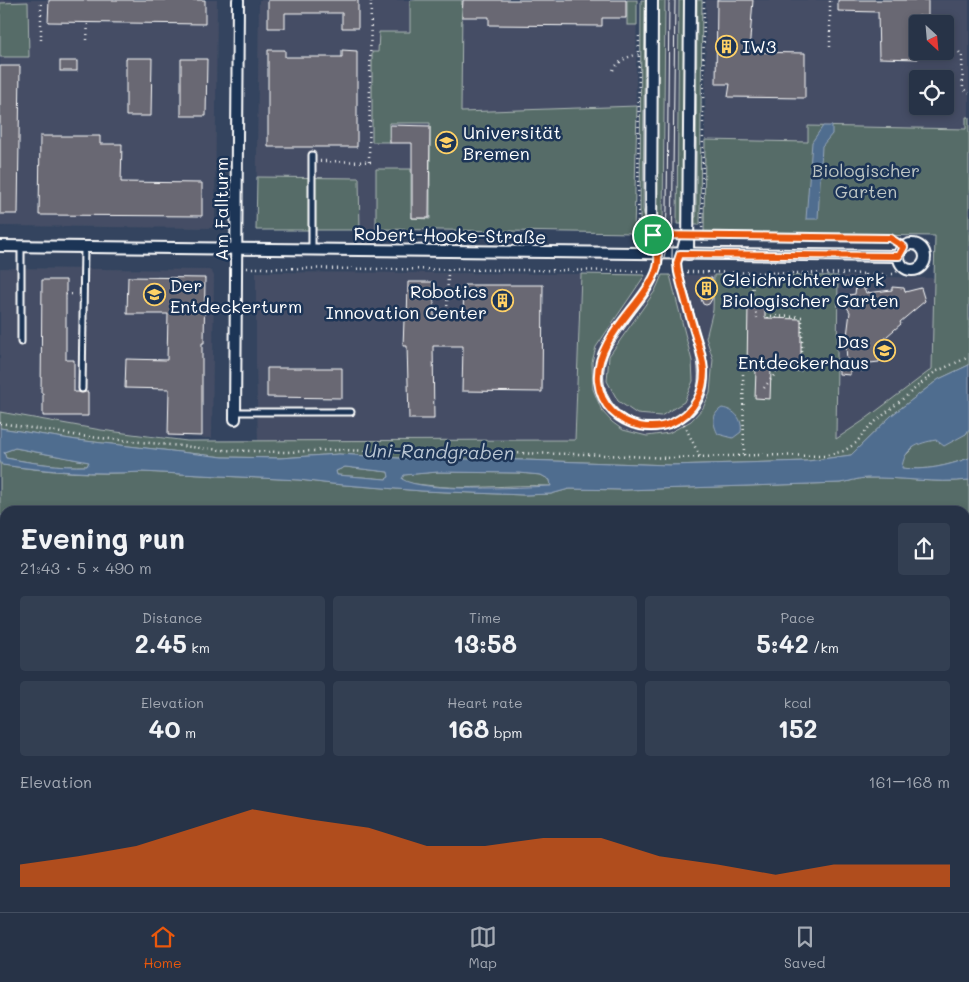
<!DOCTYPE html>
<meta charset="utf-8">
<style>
:root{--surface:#273347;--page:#333f52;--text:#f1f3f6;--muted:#a4aab4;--line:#434e60;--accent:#ea580c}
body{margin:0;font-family:Mali,sans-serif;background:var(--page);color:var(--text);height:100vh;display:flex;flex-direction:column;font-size:19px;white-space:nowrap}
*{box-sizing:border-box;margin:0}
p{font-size:16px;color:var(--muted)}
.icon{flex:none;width:28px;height:28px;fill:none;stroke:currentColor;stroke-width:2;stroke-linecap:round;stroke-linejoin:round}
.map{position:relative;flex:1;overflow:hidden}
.side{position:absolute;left:0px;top:506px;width:970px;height:406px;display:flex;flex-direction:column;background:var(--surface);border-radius:15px 15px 0 0;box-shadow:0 2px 8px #0003,0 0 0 1px var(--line)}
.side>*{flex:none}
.needle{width:32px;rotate:154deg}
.controls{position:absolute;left:909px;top:15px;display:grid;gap:10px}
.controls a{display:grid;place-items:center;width:45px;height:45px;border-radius:5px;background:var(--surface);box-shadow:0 2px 8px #0003,0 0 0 1px var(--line);font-size:25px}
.pin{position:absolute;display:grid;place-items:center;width:42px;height:42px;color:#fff;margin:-21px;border:2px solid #fff;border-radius:50%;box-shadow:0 1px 5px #0007}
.round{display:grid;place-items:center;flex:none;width:52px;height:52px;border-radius:5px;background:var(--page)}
.summary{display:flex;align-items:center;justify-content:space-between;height:85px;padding:0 20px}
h1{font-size:28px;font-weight:700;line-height:38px}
.figures{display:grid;grid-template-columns:repeat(3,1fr);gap:8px;height:85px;padding:5px 20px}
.figures div{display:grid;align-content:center;border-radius:5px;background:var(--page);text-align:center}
.figures b{font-size:25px;font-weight:700}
.figures small{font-size:14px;font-weight:400}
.figures p{font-size:14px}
.chart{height:140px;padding:10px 20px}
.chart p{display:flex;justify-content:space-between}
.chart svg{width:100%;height:90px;margin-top:5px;fill:var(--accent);opacity:.7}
.tabs{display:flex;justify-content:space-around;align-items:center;height:70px;border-top:1px solid var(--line);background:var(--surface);font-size:14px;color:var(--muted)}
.tabs a{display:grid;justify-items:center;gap:2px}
.tabs .on{color:var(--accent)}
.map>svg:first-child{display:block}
</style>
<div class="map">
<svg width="969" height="912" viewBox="0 0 969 912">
<rect width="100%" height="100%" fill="#34445f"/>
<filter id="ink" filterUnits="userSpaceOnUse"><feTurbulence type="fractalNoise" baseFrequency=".02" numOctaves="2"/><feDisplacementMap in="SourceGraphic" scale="10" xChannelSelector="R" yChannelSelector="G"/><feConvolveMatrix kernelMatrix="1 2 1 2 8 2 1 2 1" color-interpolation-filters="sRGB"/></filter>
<g filter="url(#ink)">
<g fill="#444e65" fill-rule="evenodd">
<path d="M0 0H217L215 225 211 228 0 226Z"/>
<path d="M259 0H637L634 233 458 230H256Z"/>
<path d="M665 0H679L677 224H663Z"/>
<path d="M706 0H969V353L836 439 838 276 934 278 935 236 704 233ZM918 24H945V51H918ZM918 79H945V106H918Z"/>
<path d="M0 268 209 270 212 272 214 276 212 438 165 437 101 430 0 412Z"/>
<path d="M256 272 581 274 575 440 258 442 256 363Z"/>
<path d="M645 275H662L655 291 692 361 670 275H714L713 310 706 338 713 359 710 393 703 408 691 421 670 433 647 436 623 430 612 422 602 411 593 389 592 362 596 347Z"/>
</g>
<g fill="#576c68" stroke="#abb6b4">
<path d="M410 0H462L461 112 637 106 634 233 376 229V169H411V218L430 219V123H389V142H372V52H378L379 32H410Z"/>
<rect x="627" y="0" width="10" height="25"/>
<path d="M641 0H645L643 209 644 215H648L647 224H640Z"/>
<path d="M658 0H665L663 224 657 225Z"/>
<path d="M679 0H686L683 224H677Z"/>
<path d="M697 0H702L700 225H693V217H696V211Z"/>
<path d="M28 2 29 57H0V3Z"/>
<path d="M966 117H969V365L939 379 892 415 851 455 808 461 670 465 524 460 398 458 339 454 280 458 223 457 77 440 0 428V412L101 430 187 441 575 440 581 274 645 275 596 347 592 362 593 389 602 411 612 422 623 430 647 436 669 433 691 421 703 408 710 393 713 359 706 338 713 310 714 275 838 276 836 439 863 421 932 369 935 236 704 233 705 140 808 142V126L966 129Z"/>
<path d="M257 177 359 178 360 230H256Z"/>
<path d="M662 275H670L692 361 693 381 684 402 661 416 637 414 618 401 607 381 609 356 655 291Z"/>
<path d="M969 429V458C947 466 925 471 901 468L903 458 918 443 966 434Z"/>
<path d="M15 448 89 462 87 466C59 467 33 463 6 458L4 452Z"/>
<path d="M0 461 3 465C48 472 96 475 142 472L299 480 332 484 422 491 524 495 551 494 569 489 625 490 840 483C849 482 858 478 867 478 901 477 935 484 969 480V592H965V511H5V545H0Z"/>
<path d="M345 467 388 472 389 477 386 479 337 475 336 471Z"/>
<path d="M438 472 519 473 541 475 550 480 551 486C509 484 467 491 425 485 417 484 409 484 402 480L403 475Z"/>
<path d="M965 652H969V773L965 774Z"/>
<path d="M0 655 5 656V767L0 766Z"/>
<path d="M969 775V912H0V776H5V908H965V776Z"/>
</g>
<g fill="#506d8f" stroke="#96a7bc" fill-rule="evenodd">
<path d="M823 126H832V134L822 146 818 219H806L812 142Z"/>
<path d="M969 365V429L966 434 944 446 936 440C918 443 904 448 902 468 925 471 947 466 969 458V480C935 484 901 477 867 478 858 478 849 482 840 483L625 490 569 489 551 494 524 495 422 491 332 484 299 480 142 472C98 475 45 471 2 465L0 461V428L77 440 223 457 280 458 339 454 398 458 524 460 670 465 808 461 851 455 892 415 939 379ZM15 448 89 462 87 466C59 467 33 463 6 458L4 452ZM345 467 388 472 389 477 386 479 337 475 336 471ZM438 472 519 473 541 475 550 480 551 486C523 487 422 493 402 479L404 475Z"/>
<path d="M722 408C735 410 743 419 741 432L733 438 718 434C713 425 711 414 722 408Z"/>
</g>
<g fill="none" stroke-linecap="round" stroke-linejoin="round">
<g stroke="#96a7bc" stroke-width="4">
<path d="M0 517 5 518"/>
<path d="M965 557H969"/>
<path d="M0 768 5 769"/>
<path d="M965 777H969"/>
<path d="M56 912 57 908"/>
<path d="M133 912V908"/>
<path d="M214 912V908"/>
<path d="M294 912 295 908"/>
<path d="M370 912V908"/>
<path d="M451 912V908"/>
<path d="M490 912V908"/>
<path d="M531 912 532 908"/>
<path d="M571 912V908"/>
<path d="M613 912V908"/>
<path d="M684 912V908"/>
<path d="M759 912V908"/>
<path d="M834 912 835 908"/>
<path d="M908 912V908"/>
<path d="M945 912V908"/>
</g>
</g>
<g fill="#696773" stroke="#fff">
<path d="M49 0H205V24L48 22Z"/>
<path d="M268 0H358V28H342V13H285V28H268Z"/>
<path d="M463 0H626V18H602V26L489 25V17H462Z"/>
<path d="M717 0H753L749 52 805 53V98L728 97 730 84H716Z"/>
<path d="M838 0H928V16H918V59L879 58 878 12 838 11Z"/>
<path d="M268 50H285V57H342V50L357 51V147H268Z"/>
<path d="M126 58H152L151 116H126Z"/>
<path d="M181 59H207L206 116H181Z"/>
<rect x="60" y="61" width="17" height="10"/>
<path d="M0 66H20L18 214H0Z"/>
<path d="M390 125 430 126 429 218H412V143H390Z"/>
<path d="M40 136H100V144H122L121 182 202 183V216L39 215Z"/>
<path d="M128 277 205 278 204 343H202V436L168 435 169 389 125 388 126 359 167 360 168 314H127Z"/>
<path d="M857 277 866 293 892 290V287L904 288 905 292 921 288 925 301 900 322 901 324 887 336 882 343 879 362 870 363 866 371 850 370V375L839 374V363L847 364 846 344 850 312 845 304 849 295 855 294Z"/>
<path d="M700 278H712V299L709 304 706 305 703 304 701 299Z"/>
<path d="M42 280H66V360H74V392H88V416H43V393H41Z"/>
<path d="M408 282H434V316H463L464 285H543L542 392 462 391 463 346H433L434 419H409L407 346H403L404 320H407Z"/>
<path d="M748 304H765V318L801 319V371L771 370 770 399 755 398 756 370H747Z"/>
<path d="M267 368H342V398L267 397Z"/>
</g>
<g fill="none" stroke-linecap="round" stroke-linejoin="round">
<defs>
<g id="service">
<path d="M654 238C657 248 660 258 657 268 647 309 587 341 600 388 614 443 696 439 704 383 706 365 699 347 694 330 689 311 683 291 678 272L677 263 684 236"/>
<path d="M21 246V342"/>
<path d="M312 249V155"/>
<path d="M82 389 84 247"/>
<path d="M235 412H351"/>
</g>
<g id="minor">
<circle cx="912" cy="257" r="13"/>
<path d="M0 246 899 256"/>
<path d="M651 253 652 0"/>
<path d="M688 254 690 0"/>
<path d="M235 419 238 0"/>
</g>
<g id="motorway">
<path d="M0 553 5 555"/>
<path d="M0 588 5 589"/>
<path d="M965 607H969"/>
<path d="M0 613H5"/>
<path d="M965 632 969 631"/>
<path d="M0 642H5"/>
</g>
</defs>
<use href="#service" stroke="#fff" stroke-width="9"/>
<use href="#minor" stroke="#fff" stroke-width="14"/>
<use href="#motorway" stroke="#fff" stroke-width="22"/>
<g stroke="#fff" stroke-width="2.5" stroke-dasharray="1 4" stroke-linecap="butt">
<path d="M41 40V0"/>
<path d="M87 40 88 22"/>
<path d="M830 47V0"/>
<path d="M959 52 962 56 963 89 969 93"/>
<path d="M613 70C620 60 628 56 640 54"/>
<path d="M320 161 373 162"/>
<path d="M369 162 371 0"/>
<path d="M661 235H675"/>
<path d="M701 235 890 238 900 245"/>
<path d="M638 242 639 35"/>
<path d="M702 243 704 0"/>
<path d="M247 268 647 271"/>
<path d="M687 272 894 274 902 267"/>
<path d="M752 273 753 304 757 318"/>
<path d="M865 274V286L867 293"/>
<path d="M66 294H76"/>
<path d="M447 316 448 270"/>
<path d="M768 318V316L802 317V355L801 357 802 370"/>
<path d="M743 374 744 455"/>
<path d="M764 388 778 370"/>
<path d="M0 423 80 436 221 450 285 452 339 450 405 452 583 454 671 458 759 455 824 456 844 451 856 443 869 427 935 372 969 357"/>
<path d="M684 424 700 457"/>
<path d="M0 759H5"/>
<path d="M965 766H969"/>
</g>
<use href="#service" stroke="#1d3557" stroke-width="5"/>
<use href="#minor" stroke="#1d3557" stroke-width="10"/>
<use href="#motorway" stroke="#6b7165" stroke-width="19"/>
<g stroke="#fff" stroke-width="1">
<path d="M669 0 667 209 665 253 661 269 651 290 610 349C580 412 662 452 693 400 709 372 685 318 678 288 675 278 674 268 672 258L675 0"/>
<path d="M655 268C638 301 600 331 595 368 593 380 596 391 601 401 626 448 697 438 707 385 709 374 707 362 705 351L679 262"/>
</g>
</g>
</g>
<g fill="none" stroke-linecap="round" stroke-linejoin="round" filter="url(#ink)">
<defs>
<path id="route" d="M653 235 890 238 904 247 899 256 680 254 677 263 678 272C683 293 689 313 695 334 699 346 703 359 704 371 704 382 702 391 697 400 673 444 603 432 598 381 595 345 629 316 647 288 651 282 655 275 657 268 660 257 657 245 653 235Z"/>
</defs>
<use href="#route" stroke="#fff" stroke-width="10"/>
<use href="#route" stroke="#ea580c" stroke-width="6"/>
</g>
<defs>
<symbol id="building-ring" viewBox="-11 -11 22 22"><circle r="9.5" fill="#1d3557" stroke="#ffd166" stroke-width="1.5"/><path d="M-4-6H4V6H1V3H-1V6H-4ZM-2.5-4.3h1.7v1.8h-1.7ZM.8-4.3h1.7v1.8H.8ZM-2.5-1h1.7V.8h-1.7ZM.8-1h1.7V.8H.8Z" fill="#ffd166"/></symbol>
<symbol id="university-ring" viewBox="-11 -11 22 22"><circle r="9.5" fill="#1d3557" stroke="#ffd166" stroke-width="1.5"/><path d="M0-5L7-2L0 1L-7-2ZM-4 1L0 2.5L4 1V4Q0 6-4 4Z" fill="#ffd166"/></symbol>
<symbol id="school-ring" viewBox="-11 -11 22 22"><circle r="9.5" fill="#1d3557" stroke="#ffd166" stroke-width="1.5"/><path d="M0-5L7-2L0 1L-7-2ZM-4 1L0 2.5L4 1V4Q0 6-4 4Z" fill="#ffd166"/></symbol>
</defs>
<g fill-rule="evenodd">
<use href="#building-ring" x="714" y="34" width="25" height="25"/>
<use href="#university-ring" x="434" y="130" width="25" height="25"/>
<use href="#building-ring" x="694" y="276" width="25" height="25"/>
<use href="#school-ring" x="142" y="282" width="25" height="25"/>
<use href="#building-ring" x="490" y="288" width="25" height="25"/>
<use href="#school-ring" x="872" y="338" width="25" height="25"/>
</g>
<g text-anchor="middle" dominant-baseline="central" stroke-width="5" stroke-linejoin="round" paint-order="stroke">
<g font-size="18" fill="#fff" stroke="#1d3557" text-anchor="start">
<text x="742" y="46">IW3</text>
<text x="463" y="132">Universität<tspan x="463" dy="21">Bremen</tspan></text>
<text x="722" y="279">Gleichrichterwerk<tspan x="722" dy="21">Biologischer Garten</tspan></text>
<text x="170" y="285">Der<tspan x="170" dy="21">Entdeckerturm</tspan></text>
<text x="487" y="291" text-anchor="end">Robotics<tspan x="487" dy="21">Innovation Center</tspan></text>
<text x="869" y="341" text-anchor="end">Das<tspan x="869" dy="21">Entdeckerhaus</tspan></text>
</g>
<g font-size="18" fill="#bcc4c3" stroke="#1d3557">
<text x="866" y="170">Biologischer<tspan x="866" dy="21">Garten</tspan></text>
</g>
<g font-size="18" fill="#fff" stroke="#1d3557">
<text transform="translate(221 209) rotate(-90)">Am Fallturm</text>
<text transform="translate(450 235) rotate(1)">Robert-Hooke-Straße</text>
</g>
<g font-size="19" font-style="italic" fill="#b9c5d2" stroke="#1d3557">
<text transform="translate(439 451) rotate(1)">Uni-Randgraben</text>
</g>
</g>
</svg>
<div class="controls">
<a><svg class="needle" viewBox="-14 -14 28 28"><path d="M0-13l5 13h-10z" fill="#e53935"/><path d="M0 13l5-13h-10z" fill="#a4aab4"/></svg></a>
<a><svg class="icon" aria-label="locate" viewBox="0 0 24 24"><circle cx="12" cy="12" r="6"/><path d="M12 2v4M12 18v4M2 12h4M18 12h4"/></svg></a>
</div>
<div class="pin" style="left:653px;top:235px;background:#1e9e55"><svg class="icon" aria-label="arrive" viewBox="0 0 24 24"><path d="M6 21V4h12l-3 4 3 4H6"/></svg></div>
<section class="side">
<div class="summary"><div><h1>Evening run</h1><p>21:43 · 5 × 490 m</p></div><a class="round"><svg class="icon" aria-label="share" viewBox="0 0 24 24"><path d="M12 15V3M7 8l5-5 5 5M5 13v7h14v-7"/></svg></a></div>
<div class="figures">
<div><p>Distance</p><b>2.45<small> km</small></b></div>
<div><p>Time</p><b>13:58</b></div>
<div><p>Pace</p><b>5:42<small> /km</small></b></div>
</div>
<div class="figures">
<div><p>Elevation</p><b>40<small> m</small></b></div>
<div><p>Heart rate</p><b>168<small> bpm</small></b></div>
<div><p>kcal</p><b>152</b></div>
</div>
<div class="chart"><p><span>Elevation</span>161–168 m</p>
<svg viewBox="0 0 160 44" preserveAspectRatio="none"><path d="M0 44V33L10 29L20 24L30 15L40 6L50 11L60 15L70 24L80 24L90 20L100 20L110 29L120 33L130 38L140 33L150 33L160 33V44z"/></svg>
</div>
</section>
</div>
<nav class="tabs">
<a class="on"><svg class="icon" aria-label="home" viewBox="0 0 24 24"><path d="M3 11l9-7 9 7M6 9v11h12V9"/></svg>Home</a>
<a><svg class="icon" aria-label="map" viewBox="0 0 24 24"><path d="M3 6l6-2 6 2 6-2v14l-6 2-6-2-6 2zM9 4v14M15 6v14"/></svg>Map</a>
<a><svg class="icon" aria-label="saved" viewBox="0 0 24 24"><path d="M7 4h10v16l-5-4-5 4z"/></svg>Saved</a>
</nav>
